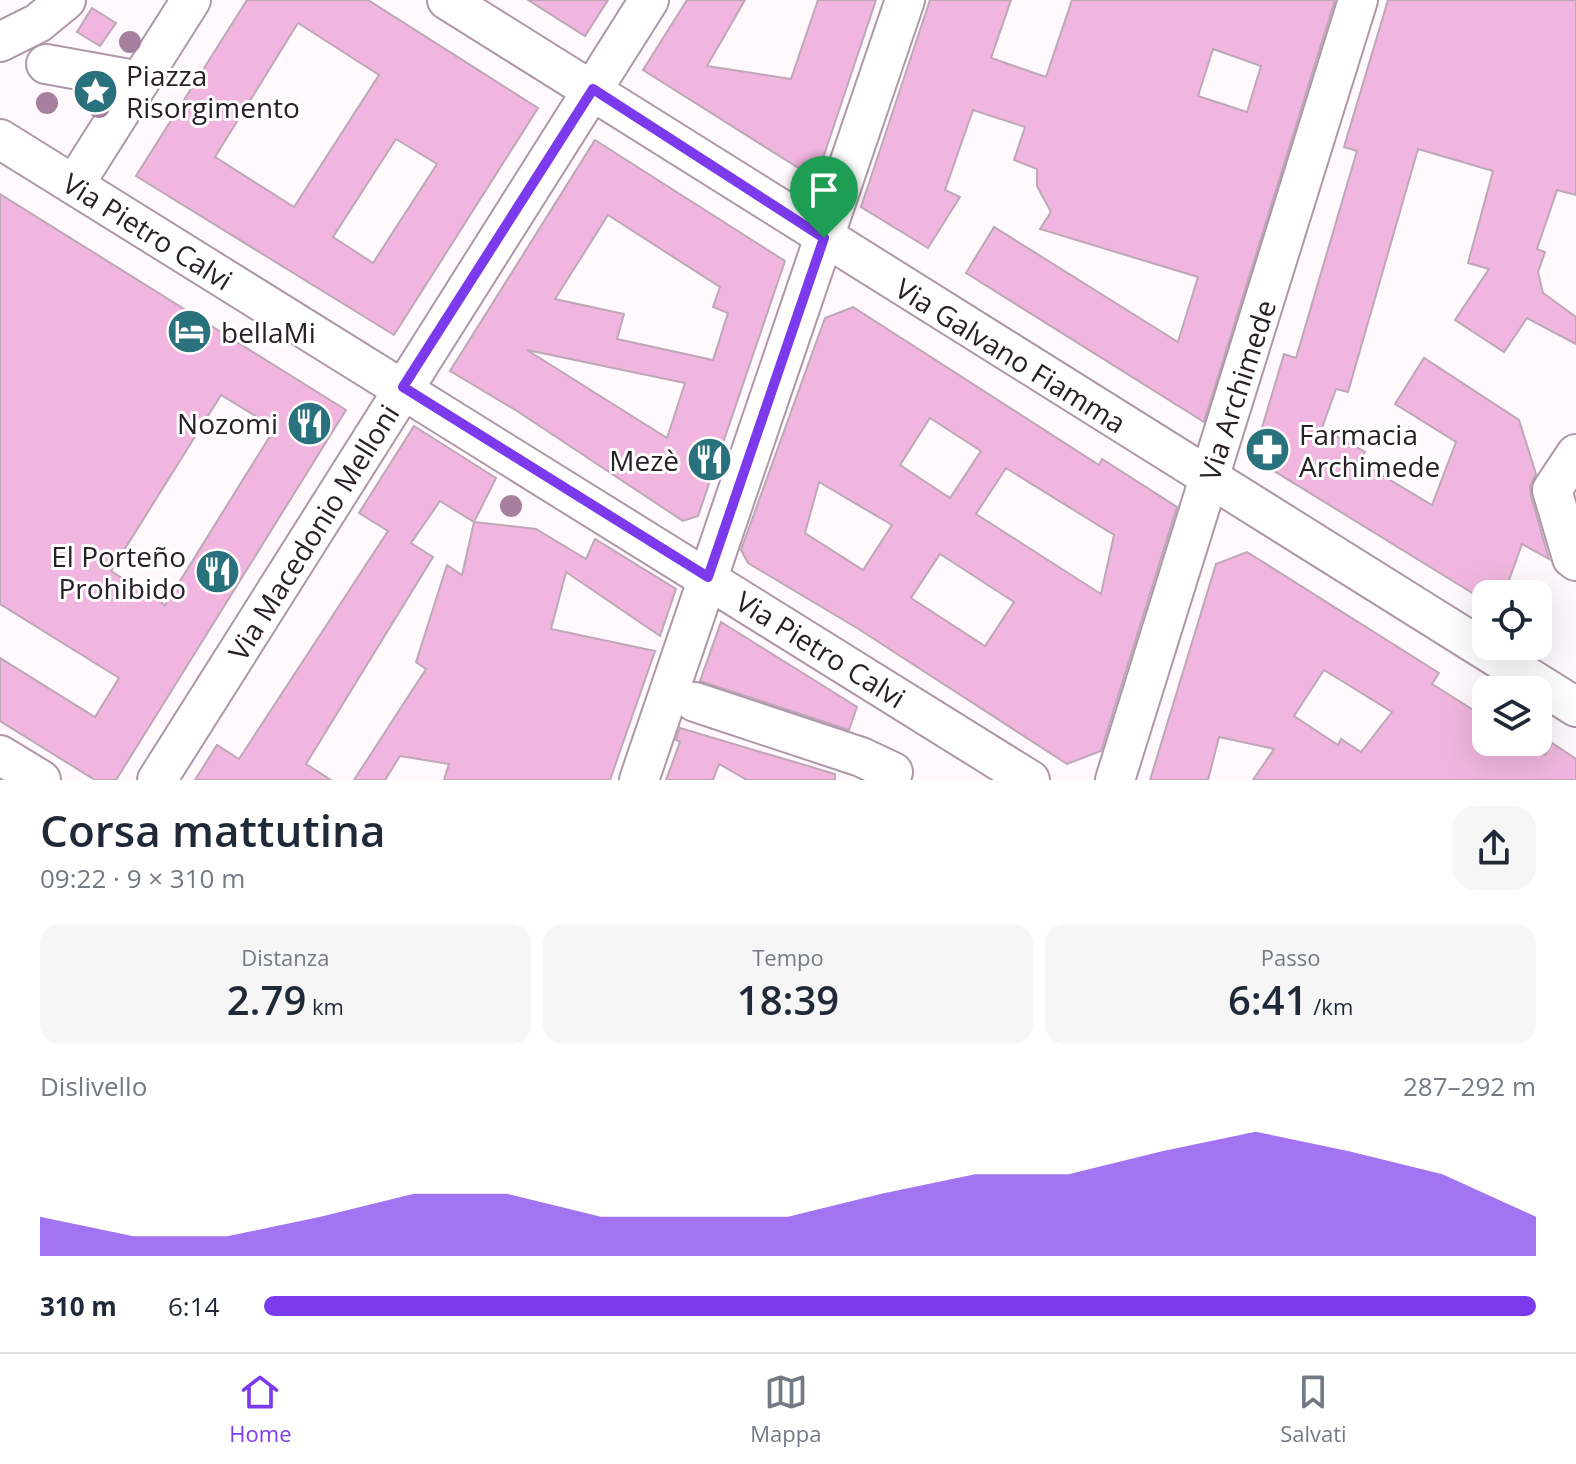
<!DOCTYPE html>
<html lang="it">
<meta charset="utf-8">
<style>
:root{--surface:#fff;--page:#f6f6f7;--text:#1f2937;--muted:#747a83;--line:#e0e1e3;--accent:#7c3aed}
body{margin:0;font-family:"Open Sans",sans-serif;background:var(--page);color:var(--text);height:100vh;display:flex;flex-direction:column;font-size:30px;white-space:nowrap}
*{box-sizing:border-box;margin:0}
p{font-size:26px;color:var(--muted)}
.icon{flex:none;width:44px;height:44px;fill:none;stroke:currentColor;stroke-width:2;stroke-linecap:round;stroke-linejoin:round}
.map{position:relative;height:780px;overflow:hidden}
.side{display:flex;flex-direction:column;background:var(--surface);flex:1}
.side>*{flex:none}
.fabs{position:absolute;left:1472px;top:580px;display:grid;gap:16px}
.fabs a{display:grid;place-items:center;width:80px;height:80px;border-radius:16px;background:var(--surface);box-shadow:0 8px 32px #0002;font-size:40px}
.pin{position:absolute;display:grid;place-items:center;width:68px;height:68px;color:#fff;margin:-82px -34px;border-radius:50% 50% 50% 0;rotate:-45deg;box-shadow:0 0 8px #0007}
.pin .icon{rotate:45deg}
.round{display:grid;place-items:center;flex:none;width:84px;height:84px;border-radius:24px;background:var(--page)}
.overview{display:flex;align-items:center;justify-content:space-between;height:136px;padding:0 40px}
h1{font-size:44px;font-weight:600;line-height:60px}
.metrics{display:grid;grid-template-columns:repeat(3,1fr);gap:12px;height:136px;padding:8px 40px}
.metrics div{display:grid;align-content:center;border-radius:20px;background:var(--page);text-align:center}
.metrics b{font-size:40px;font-weight:600}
.metrics small{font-size:22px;font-weight:400}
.metrics p{font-size:22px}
.chart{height:224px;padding:16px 40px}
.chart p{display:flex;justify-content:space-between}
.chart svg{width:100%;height:144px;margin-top:8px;fill:var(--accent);opacity:.7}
ul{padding:0 40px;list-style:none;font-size:26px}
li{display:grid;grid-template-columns:128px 96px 1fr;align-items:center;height:60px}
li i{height:20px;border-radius:10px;background:var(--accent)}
.dock{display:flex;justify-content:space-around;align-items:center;height:112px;border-top:2px solid var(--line);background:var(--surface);font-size:22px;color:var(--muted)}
.dock a{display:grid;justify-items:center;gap:4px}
.dock .on{color:var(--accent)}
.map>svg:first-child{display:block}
</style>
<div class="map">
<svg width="1576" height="780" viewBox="0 0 1576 780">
<rect width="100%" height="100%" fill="#fff9fd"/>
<g fill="#f0b6df" stroke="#bea7b7" stroke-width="2" fill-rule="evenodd">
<path d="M247 0H368L538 108 394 335 136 176ZM298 23 379 75 294 207 215 157ZM396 139 437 164 373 263 333 237Z"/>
<path d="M528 0H608L585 36Z"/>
<path d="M687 0H745L707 66 791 79 818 0H876L816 179 643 70Z"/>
<path d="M930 0H1011L991 58 1046 77 1072 0H1335L1204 422 966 273 994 227 1178 342 1198 277 1040 229 1051 212 1037 186V169L1014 160 1025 127 973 110 945 190 960 197 928 248 861 207ZM1213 49 1261 66 1247 112 1198 96Z"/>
<path d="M1388 0H1576V195L1557 190 1537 249 1545 252 1538 272 1543 293 1576 317V344L1527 318 1504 352 1455 320 1489 269 1468 263 1493 171 1418 149 1348 392 1336 389 1322 428 1365 452 1360 462 1432 505 1456 442 1395 404 1424 358 1519 420 1536 474 1530 486 1531 496 1549 559 1522 544 1504 594H1474L1253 458 1284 354 1296 358 1357 151 1344 147Z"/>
<path d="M92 8 116 23 100 46 77 32Z"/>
<path d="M595 140 785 261 698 516 683 521 517 411 450 371ZM608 215 720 287 713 307 728 313 713 360 617 339 624 314 555 299ZM527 350 685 383 667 438Z"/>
<path d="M0 194 346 410 116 780H95L0 721V658L95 717 119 678 0 604ZM221 395 275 428 165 605 111 571Z"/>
<path d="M853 307 1099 465 1102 459 1177 507 1101 751 1067 764 857 628 748 563 741 550 825 318ZM930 418 981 451 950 498 900 465ZM1006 468 1114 535 1101 594 976 514ZM819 482 892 525 863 570 805 533ZM940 554 1014 602 985 646 911 598Z"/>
<path d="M414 426 496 478 474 522 440 501 411 543 433 557 306 764 331 780H195L217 745 239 759 388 531 359 513Z"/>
<path d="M474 522 536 529 586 559 595 539 676 589 660 636 566 572 551 629 655 651 610 780H444L449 764 400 756 385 780H354L426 669 416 662 447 565 462 575Z"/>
<path d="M1247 552 1439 673 1432 684 1486 718V742H1524L1545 755 1552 743 1576 759V780H1253L1274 749 1219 737 1208 780H1150L1216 564ZM1324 670 1392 712 1361 752 1341 739 1338 745 1294 716Z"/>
<path d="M721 622 857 707 849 730 700 681Z"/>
<path d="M680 728 835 774V780H747L719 764 713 780H666L680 742 676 740Z"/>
</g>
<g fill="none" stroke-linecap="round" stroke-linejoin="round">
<defs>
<g id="minor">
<path d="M447 0 1576 707"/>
<path d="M0 42 38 23 66 0"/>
<path d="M46 64 140 81"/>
<path d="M0 139 1030 780"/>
<path d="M74 185 191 0"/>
<path d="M1576 454 1552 490 1572 558 1576 561"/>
<path d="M695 702 861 757 893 772 890 780"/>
<path d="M0 755 41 780"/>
<path d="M157 780 649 0"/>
<path d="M639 780 905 0"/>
<path d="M1115 780 1358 0"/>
</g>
</defs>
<use href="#minor" stroke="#ae97a7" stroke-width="42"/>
<use href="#minor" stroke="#fff" stroke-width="38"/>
</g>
<g fill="#a67f9e">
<circle cx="130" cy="42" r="11"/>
<circle cx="47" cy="103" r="11"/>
<circle cx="99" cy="107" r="11"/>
<circle cx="511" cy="506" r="11"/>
</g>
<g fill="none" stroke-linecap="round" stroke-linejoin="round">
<defs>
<path id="route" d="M593 89 824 238 708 577 403 387Z"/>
</defs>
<use href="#route" stroke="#fff" stroke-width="16"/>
<use href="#route" stroke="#7c3aed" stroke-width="10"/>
</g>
<defs>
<symbol id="sight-disc" viewBox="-11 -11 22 22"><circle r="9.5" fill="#29717d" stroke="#fff"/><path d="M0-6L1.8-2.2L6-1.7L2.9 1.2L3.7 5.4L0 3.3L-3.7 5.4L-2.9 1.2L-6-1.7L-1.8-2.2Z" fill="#fff"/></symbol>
<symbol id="hotel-disc" viewBox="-11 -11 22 22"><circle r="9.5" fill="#29717d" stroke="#fff"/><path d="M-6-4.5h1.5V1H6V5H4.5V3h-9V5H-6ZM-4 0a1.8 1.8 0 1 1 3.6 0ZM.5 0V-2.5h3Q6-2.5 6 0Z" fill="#fff"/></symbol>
<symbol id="restaurant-disc" viewBox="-11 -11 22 22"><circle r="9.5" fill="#29717d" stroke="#fff"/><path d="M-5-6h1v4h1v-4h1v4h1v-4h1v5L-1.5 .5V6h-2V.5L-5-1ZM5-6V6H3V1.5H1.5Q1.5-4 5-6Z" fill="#fff"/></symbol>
<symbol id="pharmacy-disc" viewBox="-11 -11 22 22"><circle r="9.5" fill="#29717d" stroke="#fff"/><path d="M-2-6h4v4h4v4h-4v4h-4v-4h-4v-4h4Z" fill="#fff"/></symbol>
</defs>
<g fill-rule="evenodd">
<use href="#sight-disc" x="70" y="66" width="51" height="51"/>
<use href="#hotel-disc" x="164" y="306" width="51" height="51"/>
<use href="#restaurant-disc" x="284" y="398" width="51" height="51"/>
<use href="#pharmacy-disc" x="1242" y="424" width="51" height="51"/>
<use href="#restaurant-disc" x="684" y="434" width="51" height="51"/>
<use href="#restaurant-disc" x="192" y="546" width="51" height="51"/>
</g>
<g text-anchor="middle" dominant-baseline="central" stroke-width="6" stroke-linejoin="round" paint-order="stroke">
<g font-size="28" fill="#292027" stroke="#fff" text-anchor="start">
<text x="126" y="75">Piazza<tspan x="126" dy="32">Risorgimento</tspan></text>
<text x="221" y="332">bellaMi</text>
<text x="278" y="423" text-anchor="end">Nozomi</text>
<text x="1299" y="434">Farmacia<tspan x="1299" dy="32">Archimede</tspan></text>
<text x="679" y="460" text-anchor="end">Mezè</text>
<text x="186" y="556" text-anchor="end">El Porteño<tspan x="186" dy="32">Prohibido</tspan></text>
</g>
<g font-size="28" fill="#292027" stroke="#fff">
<text transform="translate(148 231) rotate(32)">Via Pietro Calvi</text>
<text transform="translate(1011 355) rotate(32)">Via Galvano Fiamma</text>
<text transform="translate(1237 390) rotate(-72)">Via Archimede</text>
<text transform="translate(313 532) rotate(-58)">Via Macedonio Melloni</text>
<text transform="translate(821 649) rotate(32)">Via Pietro Calvi</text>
</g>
</g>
</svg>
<div class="fabs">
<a><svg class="icon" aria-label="locate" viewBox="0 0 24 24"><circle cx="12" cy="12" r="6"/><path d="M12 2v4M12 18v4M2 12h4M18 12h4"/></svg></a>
<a><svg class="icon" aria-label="layers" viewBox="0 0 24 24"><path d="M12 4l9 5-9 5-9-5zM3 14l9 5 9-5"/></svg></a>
</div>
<div class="pin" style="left:824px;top:238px;background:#1e9e55"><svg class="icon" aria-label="arrive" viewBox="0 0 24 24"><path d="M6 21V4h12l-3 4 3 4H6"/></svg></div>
</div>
<section class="side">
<div class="overview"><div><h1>Corsa mattutina</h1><p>09:22 · 9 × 310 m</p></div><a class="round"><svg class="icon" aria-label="share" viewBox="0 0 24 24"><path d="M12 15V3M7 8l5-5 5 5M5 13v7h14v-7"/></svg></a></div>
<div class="metrics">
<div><p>Distanza</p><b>2.79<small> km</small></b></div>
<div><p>Tempo</p><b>18:39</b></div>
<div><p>Passo</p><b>6:41<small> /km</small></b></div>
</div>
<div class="chart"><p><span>Dislivello</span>287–292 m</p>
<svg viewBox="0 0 160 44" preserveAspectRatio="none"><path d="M0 44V32L10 38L20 38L30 32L40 25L50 25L60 32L70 32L80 32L90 25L100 19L110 19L120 12L130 6L140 12L150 19L160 32V44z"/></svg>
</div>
<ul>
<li><b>310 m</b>6:14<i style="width:100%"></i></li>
</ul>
</section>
<nav class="dock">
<a class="on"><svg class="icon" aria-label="home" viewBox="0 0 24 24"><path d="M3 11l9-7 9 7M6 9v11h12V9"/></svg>Home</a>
<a><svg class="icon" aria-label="map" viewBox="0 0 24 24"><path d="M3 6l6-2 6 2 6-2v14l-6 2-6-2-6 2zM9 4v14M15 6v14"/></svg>Mappa</a>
<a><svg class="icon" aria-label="saved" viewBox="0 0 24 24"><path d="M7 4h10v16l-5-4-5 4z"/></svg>Salvati</a>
</nav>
